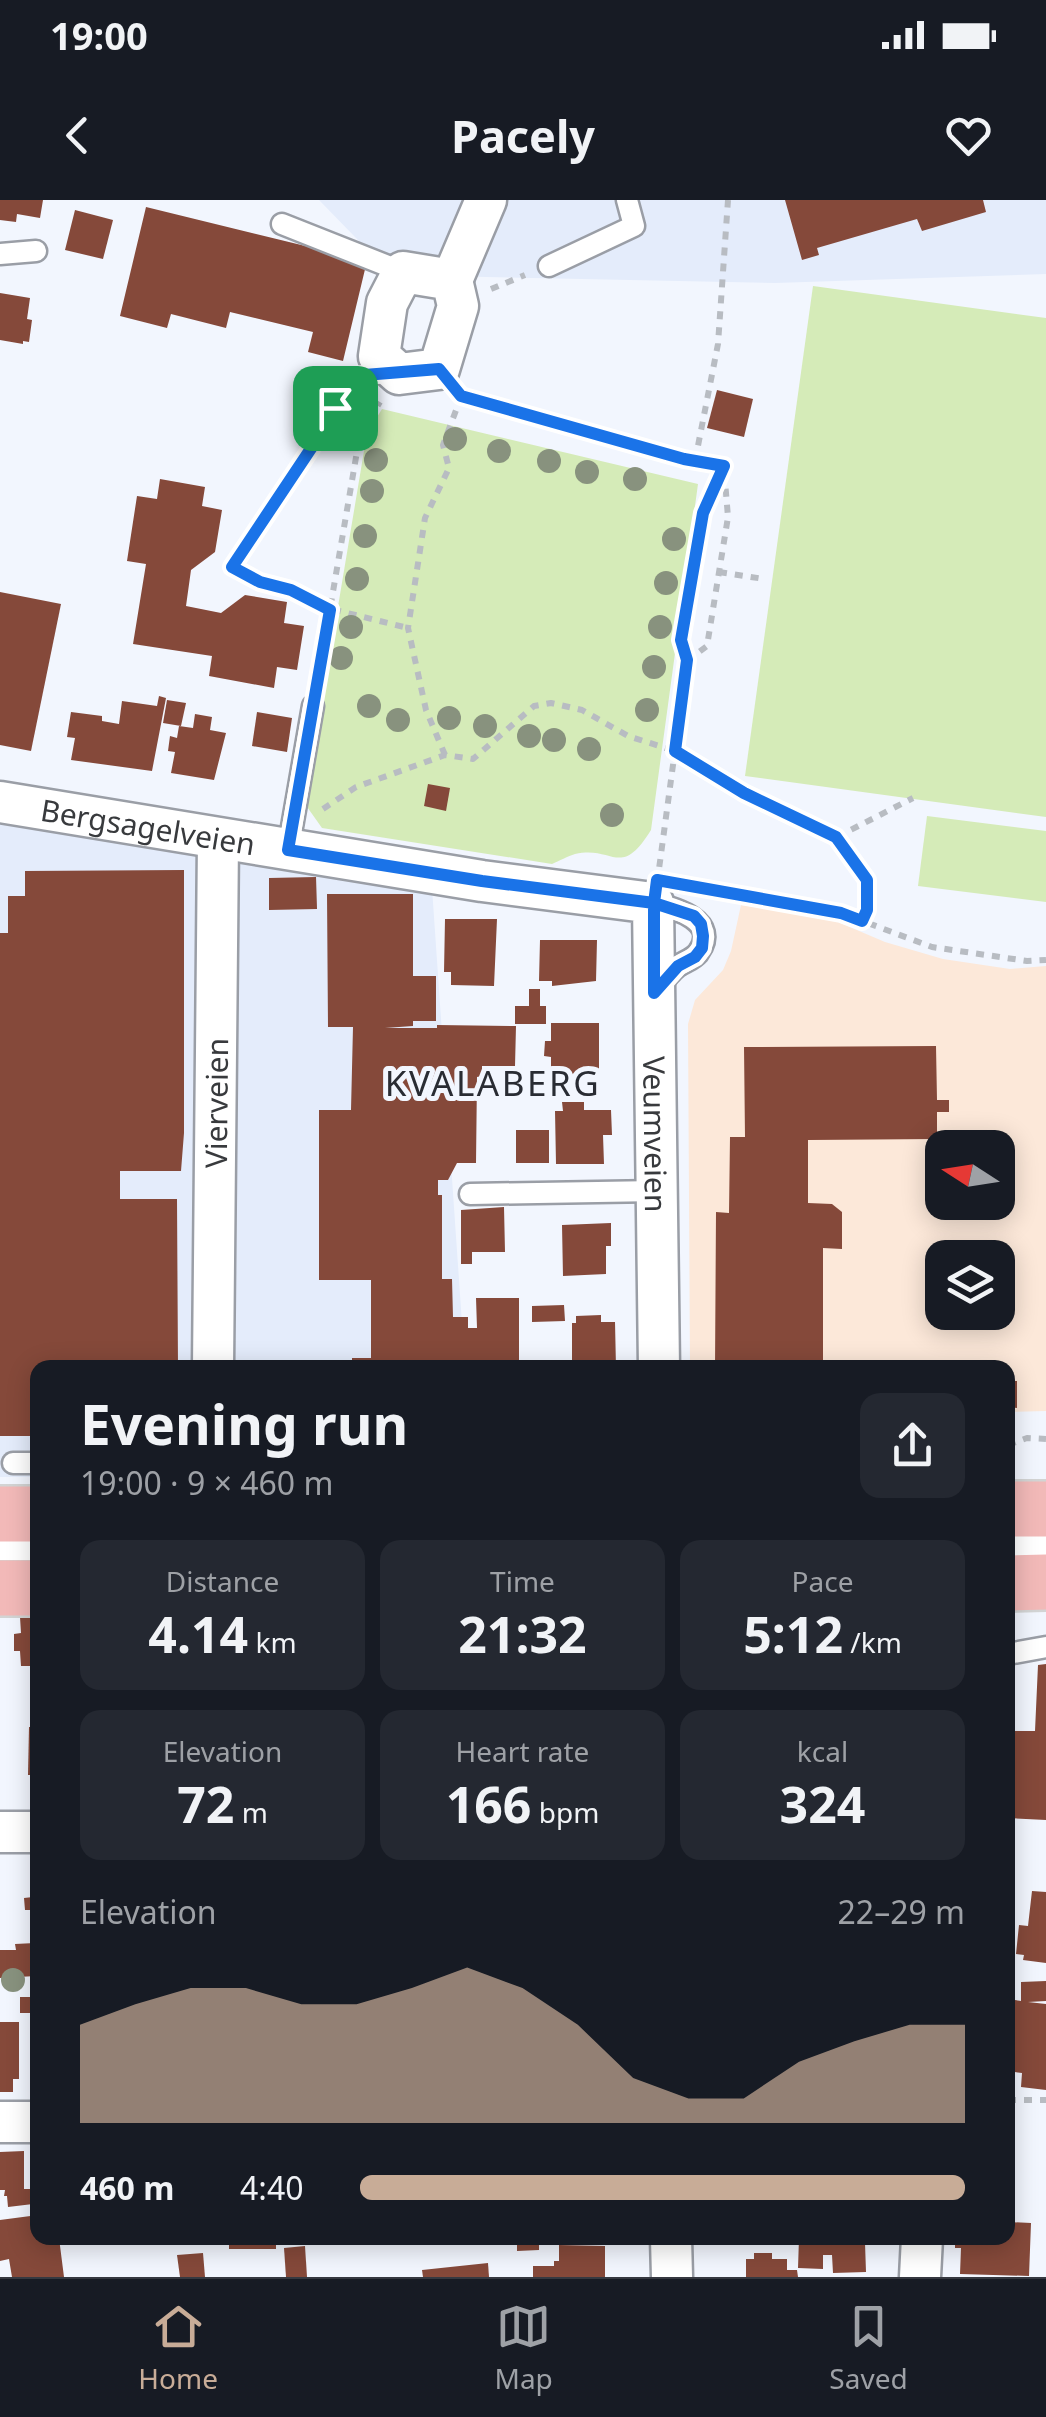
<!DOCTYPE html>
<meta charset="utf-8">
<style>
:root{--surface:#171b24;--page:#242831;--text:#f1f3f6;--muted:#9ea1a6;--line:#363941;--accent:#c8ac97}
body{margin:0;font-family:"Noto Sans",sans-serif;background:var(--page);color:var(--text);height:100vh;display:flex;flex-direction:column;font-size:38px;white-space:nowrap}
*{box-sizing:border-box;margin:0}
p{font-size:32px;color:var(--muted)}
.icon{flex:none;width:55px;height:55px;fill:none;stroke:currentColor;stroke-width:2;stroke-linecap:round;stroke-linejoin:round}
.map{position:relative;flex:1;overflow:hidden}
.sheet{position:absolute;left:30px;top:1160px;width:985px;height:885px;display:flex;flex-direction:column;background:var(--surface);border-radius:20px;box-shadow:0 5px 25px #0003}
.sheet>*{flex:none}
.needle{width:65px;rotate:282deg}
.fabs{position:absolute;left:925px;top:930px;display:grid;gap:20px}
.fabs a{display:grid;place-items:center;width:90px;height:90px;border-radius:20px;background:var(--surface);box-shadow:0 5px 25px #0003;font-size:50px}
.pin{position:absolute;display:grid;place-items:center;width:85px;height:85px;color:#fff;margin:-42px;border-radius:20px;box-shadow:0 5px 15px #0006}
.round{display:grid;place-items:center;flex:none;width:105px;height:105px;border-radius:20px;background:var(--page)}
.summary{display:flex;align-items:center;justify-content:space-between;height:170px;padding:0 50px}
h1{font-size:55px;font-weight:700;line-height:75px}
.figures{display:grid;grid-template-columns:repeat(3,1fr);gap:15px;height:170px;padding:10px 50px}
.figures div{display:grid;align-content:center;border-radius:20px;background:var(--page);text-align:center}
.figures b{font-size:50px;font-weight:700}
.figures small{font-size:28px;font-weight:400}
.figures p{font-size:28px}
.chart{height:280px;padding:20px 50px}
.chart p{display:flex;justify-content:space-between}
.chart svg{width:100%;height:180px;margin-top:10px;fill:var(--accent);opacity:.7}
ul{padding:0 50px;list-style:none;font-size:32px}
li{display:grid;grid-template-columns:160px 120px 1fr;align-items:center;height:75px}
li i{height:25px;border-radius:12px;background:var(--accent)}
.status{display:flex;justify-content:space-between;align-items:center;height:70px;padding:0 50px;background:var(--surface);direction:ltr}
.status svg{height:28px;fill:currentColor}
header{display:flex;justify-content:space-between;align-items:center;height:130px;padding:0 50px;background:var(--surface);font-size:45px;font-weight:700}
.menu{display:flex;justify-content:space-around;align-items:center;height:140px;border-top:2px solid var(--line);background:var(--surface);font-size:28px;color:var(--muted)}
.menu a{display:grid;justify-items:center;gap:5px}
.menu .selected{color:var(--accent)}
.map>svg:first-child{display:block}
</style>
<div class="status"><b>19:00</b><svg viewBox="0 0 49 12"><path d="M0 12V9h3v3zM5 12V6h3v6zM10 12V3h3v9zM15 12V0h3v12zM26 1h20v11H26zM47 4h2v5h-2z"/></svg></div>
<header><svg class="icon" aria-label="back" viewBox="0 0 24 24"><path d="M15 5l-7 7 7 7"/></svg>Pacely<svg class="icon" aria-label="heart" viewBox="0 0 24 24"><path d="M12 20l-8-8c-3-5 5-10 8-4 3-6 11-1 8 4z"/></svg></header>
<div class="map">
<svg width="1046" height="2077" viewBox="0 0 1046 2077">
<rect width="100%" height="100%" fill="#f2f6fe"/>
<g fill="#e4ecfb">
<path d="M319 0H1046V74L775 83 392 75Z"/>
<path d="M0 606 258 666 432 688 465 1167 38 1168 37 1277H0Z"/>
</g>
<path fill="#fce8d9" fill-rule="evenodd" d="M741 705 831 719 885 742 943 759 1010 769 1046 766V1211L1008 1212V1168L690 1167 688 824 695 800 723 770 731 751ZM942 948H998V1002H942ZM942 1058H998V1112H942Z"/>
<g fill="#d5ebb8">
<path d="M813 86 1046 118V617L745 576Z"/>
<path d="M382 209 698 284 651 630C620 680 614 645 575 654 568 656 559 661 552 664L322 628 305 604 367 233Z"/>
<path d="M927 616 1046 631V702L918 686Z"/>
</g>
<g fill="#85493a">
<path d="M0 0H43L40 18 17 14 16 22 0 20Z"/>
<path d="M785 0H983L986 12 922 31 917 19 817 48 819 55 802 60Z"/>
<path d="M146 7 367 61 343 161 308 152 313 132 230 112 226 128 171 114 167 128 120 116Z"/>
<path d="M75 10 113 20 103 59 65 50Z"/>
<path d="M0 93 30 98 27 119 32 120 29 142 23 141V144L0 140Z"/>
<path d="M717 190 753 199 744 237 707 228Z"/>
<path d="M160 279 205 287 202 306 222 310 215 352 191 370 186 406 221 413 245 395 287 402 284 423 304 426 297 470 277 467 274 488 209 476 212 456 133 444 146 364 127 361 137 296 157 299Z"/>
<path d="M0 392 61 404 31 551 0 545Z"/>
<path d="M159 496 166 498 152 571 71 560 75 538 67 537 71 512 102 516V521L119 524 122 501 157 506Z"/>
<path d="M167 500 186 503 181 526 163 523Z"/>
<path d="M257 512 292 518 287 552 252 546Z"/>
<path d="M195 514 212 517 210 530 226 533 214 580 171 573 175 552 168 551 170 536 177 538 179 526 193 528Z"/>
<path d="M428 584 450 588 446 611 424 606Z"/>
<path d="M184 670V933L181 971H120V999H177L178 1168H38V1236H0V733H8V696H25V671Z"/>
<path d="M316 677 317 709 269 710V678Z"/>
<path d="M327 694H413V776H436V821H413V826L385 828H437V825L516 826 515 866H482V876L477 877 476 963H457L448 980H438V995H442V1079H452L453 1117H468V1128H477L476 1098H519V1162H498V1168H352V1158H371V1080H319V910H351L353 827H328Z"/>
<path d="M445 719H497L494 786 451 785V772H444Z"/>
<path d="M540 740H597L596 781 552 786V781H539Z"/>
<path d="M529 789H540V806H546V824H515V806H529Z"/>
<path d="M551 823H599V877L551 878V857L544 856 545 841H551Z"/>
<path d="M936 846 937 900H949V912H937V939L808 940V1003L832 1004 842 1012V1049L823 1048V1168H715L716 1012 729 1013 730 937H745L744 847Z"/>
<path d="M562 902H584V910H611L612 935H603L604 964H556L555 911H563Z"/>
<rect x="516" y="930" width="33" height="33"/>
<path d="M504 1007 505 1052H472V1064H461V1010Z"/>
<path d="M611 1023V1046H606V1074L563 1076 562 1025Z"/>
<path d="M564 1105 565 1121 532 1122V1106Z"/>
<path d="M601 1115V1122H615L616 1168H572V1123H576V1116Z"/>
<path d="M1008 1181H1017V1208L1008 1207Z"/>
<path d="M20 1417H38V1466H21L20 1451H14V1434L21 1433Z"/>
<path d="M1046 1464V1620L1008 1618V1531H1035L1038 1465Z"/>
<path d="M29 1527H38V1575H28Z"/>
<path d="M33 1680H38V1720H33V1710H25L24 1698 33 1697Z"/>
<path d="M1032 1691 1046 1692V1763L1023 1760 1024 1755 1016 1754 1019 1725 1028 1726Z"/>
<path d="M35 1743 36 1776 0 1778V1750H16L15 1744Z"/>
<path d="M1046 1781V1801L1028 1802 1046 1804V1890L1021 1887 1022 1873 1008 1871 1011 1816 1015 1800 1021 1801V1782Z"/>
<rect x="20" y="1797" width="18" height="16"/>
<path d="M0 1822H19V1879H13V1892H0Z"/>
<path d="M24 1951V1989H33V2004L8 2007 7 1996H4L5 1990H0V1952Z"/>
<path d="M38 2015V2038H59L64 2077H12L9 2059 0 2061V2020Z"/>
<path d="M1008 2022 1031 2023 1029 2076 960 2074 961 2048H955V2038H1008Z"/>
<rect x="229" y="2038" width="47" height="11"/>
<path d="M517 2038H539V2050L517 2051Z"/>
<path d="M799 2038H850V2043H865L866 2072 833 2073 832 2055H823V2069L798 2068Z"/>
<path d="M559 2045 605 2046V2077H533V2066H554V2061H559Z"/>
<path d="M305 2046 307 2077H286L284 2048Z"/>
<path d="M203 2053 205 2077H180L177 2055Z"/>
<path d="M754 2053H772V2059H787V2070H797L798 2077H746V2059H754Z"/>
<path d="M488 2063 489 2077H423L422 2070Z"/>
</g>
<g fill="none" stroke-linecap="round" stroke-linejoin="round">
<defs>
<g id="lane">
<path d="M282 24 403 72"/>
<path d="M0 54 36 51"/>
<path d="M549 66 634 26 627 0"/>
<path d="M288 650 313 506"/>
<path d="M653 703C675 708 721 721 698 753 692 760 685 761 678 766 669 773 662 783 656 791"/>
<path d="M470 994 657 991"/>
<path d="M13 1263H38"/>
<path d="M1008 1346H1046"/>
<path d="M0 1350H38"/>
<path d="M1008 1454 1046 1447"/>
</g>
<g id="street">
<path d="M403 72 452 80 458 106 439 169 399 174 379 156 387 103Z"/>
<path d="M452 80 486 0"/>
<path id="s1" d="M0 602 482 681 653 703 659 1168"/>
<path id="s2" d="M213 1168 218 640"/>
<path d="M0 1632H38"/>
<path d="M0 1922H38"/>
<path d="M671 2038 672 2077"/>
<path d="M920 2077 922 2038"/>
</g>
<g id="primary">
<path d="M1008 1309H1046"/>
<path d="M0 1314H38"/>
<path d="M1008 1383 1046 1382"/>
<path d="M0 1388H38"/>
</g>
</defs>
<use href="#lane" stroke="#9a9ea6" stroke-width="25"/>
<use href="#street" stroke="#9a9ea6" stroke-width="45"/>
<use href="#primary" stroke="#d3d4d4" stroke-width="60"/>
<g stroke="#b8bcc2" stroke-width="6" stroke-dasharray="8 8" stroke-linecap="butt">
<path d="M491 89 525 75"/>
<path d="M353 176 323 232 232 367 331 409 408 428"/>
<path d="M462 196 684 259 723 266 703 313 681 439 687 461 659 669"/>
<path d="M695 261 718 144 728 0"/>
<path d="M719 372 764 379"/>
<path d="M687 461 707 446 728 317 724 269"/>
<path d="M317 485 360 234 380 202"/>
<path d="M445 555 426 510 408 428 425 318 449 268 443 245 461 197"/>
<path d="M323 609 356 587 445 555 473 559 534 506 551 503 582 510 628 536 675 551 744 593 837 637 867 680V710L862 721"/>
<path d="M837 637 913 598"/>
<path d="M697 687 841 713 932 747 1027 761 1046 760"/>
<path d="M1008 1245 1027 1238 1046 1239"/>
<path d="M1008 1900H1046"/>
</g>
<use href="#lane" stroke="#fff" stroke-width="20"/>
<use href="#street" stroke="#fff" stroke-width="40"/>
<use href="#primary" stroke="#f2b9b8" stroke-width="55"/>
</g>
<g fill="#88927e">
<circle cx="455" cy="239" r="12"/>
<circle cx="499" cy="251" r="12"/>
<circle cx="376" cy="260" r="12"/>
<circle cx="549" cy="261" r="12"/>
<circle cx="587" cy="272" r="12"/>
<circle cx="635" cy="279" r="12"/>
<circle cx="372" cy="291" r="12"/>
<circle cx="365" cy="336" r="12"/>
<circle cx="674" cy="339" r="12"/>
<circle cx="357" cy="379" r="12"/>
<circle cx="666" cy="383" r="12"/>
<circle cx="351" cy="427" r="12"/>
<circle cx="660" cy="427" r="12"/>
<circle cx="341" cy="458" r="12"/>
<circle cx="654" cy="467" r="12"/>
<circle cx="369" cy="506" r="12"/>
<circle cx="647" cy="510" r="12"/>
<circle cx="449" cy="518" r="12"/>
<circle cx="398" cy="520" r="12"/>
<circle cx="485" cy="526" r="12"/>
<circle cx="529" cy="536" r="12"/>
<circle cx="554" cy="540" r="12"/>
<circle cx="589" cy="549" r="12"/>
<circle cx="612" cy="615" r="12"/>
<circle cx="13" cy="1780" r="12"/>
</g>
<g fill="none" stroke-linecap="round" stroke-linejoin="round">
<defs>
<path id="route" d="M335 208 322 232 232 367 260 382 291 390 330 410 288 650 482 681 654 703V793L678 766 695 757 702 748 703 736 701 724 694 716 654 703 657 680 841 713 862 721 867 710V680L836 637 744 593 675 551 687 460 681 440 703 313 724 266 684 259 461 196 439 169 352 176 335 208"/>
</defs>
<use href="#route" stroke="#fff" stroke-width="20"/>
<use href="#route" stroke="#1a73e8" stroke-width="12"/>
</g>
<g text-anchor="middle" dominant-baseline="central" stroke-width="10" stroke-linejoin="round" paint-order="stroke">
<g font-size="30" fill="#383a3d" stroke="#f2f6fe">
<text stroke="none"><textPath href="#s1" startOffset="150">Bergsagelveien</textPath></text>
<text stroke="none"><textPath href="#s2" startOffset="265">Vierveien</textPath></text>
<text stroke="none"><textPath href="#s1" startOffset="892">Veumveien</textPath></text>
</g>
<g font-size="35" letter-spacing="2.5" fill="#292c33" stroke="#f2f6fe">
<text x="493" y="882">KVALABERG</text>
</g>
</g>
</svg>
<div class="fabs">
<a><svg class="needle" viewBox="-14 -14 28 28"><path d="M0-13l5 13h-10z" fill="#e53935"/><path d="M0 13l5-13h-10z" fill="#9ea1a6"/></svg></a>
<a><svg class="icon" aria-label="layers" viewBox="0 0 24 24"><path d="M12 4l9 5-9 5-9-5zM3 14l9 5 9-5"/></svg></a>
</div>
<div class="pin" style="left:335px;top:208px;background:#1e9e55"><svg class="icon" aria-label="arrive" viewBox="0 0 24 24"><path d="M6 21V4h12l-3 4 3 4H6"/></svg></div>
<section class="sheet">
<div class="summary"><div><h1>Evening run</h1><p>19:00 · 9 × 460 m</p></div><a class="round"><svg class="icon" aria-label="share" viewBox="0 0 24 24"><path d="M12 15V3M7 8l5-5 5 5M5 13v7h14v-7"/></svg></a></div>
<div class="figures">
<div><p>Distance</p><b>4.14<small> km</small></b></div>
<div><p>Time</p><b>21:32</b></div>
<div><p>Pace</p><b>5:12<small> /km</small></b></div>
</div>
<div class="figures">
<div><p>Elevation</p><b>72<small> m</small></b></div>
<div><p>Heart rate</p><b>166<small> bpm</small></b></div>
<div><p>kcal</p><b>324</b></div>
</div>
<div class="chart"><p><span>Elevation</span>22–29 m</p>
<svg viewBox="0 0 160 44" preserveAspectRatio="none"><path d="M0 44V20L10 15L20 11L30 11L40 15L50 15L60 11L70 6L80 11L90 20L100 33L110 38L120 38L130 29L140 24L150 20L160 20V44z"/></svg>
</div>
<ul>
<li><b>460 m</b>4:40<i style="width:100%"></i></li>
</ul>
</section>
</div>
<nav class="menu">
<a class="selected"><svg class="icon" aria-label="home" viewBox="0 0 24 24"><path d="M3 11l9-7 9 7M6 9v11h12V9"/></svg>Home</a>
<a><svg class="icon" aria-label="map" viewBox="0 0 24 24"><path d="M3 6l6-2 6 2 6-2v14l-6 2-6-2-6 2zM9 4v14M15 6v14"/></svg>Map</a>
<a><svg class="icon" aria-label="saved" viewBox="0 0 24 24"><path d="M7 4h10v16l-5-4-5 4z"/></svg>Saved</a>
</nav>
